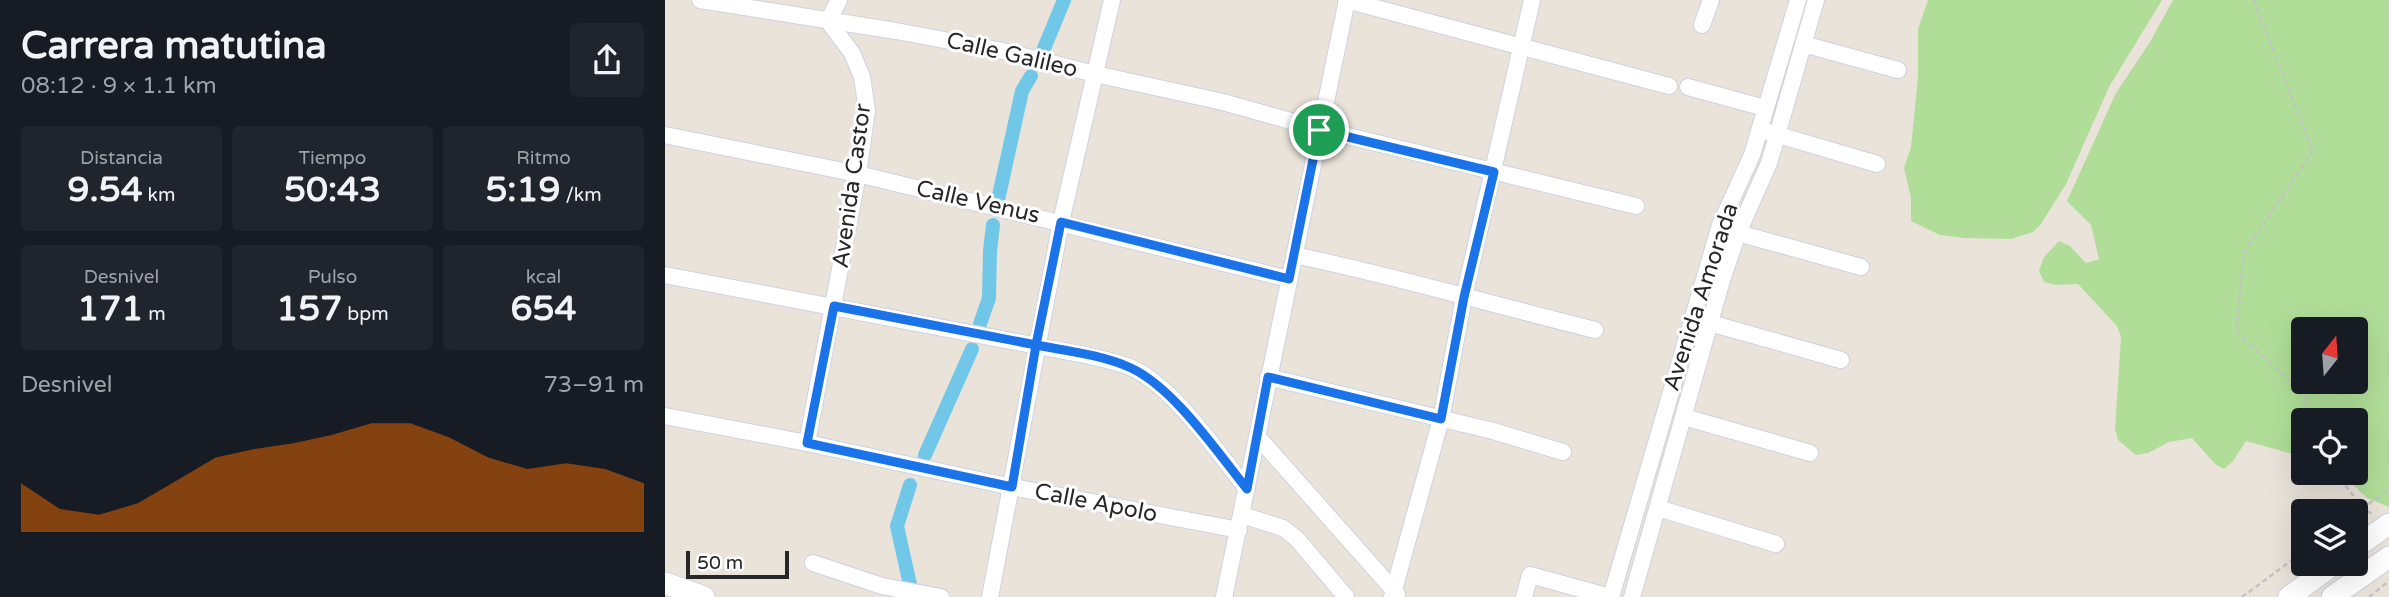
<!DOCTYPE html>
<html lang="es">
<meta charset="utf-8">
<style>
:root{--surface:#171b24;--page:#20242c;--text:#f1f3f6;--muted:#9ea1a6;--accent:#b45309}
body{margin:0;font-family:"Varela Round",sans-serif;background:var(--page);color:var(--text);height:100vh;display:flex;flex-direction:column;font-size:26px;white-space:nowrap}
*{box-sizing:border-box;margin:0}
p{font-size:23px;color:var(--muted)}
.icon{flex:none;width:38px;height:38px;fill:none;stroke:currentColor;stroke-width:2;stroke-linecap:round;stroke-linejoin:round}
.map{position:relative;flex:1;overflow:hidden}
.side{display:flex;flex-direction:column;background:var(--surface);width:665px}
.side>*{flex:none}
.needle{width:46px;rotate:17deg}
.buttons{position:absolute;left:1626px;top:317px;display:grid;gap:14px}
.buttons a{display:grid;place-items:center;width:77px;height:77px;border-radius:7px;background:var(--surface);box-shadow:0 7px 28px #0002;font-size:35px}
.scale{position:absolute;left:21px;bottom:18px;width:103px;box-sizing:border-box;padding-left:7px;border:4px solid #272727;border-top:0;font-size:19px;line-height:24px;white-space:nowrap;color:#272727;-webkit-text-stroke:5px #fff;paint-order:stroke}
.pin{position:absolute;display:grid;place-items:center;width:60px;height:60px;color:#fff;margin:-30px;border:4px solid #fff;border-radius:50%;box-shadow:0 2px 7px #0007}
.round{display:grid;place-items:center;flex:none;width:74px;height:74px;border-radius:7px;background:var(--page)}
.headline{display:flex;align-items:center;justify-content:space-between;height:119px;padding:0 21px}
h1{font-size:38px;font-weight:800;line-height:52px}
.metrics{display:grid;grid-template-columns:repeat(3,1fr);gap:10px;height:119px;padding:7px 21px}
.metrics div{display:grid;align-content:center;border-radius:7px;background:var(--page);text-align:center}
.metrics b{font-size:35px;font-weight:800}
.metrics small{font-size:19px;font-weight:400}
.metrics p{font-size:19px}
.chart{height:196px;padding:14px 21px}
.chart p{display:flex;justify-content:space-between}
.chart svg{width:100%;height:126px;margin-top:7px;fill:var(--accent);opacity:.7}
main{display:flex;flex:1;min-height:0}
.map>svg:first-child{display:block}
</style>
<main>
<section class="side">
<div class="headline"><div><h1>Carrera matutina</h1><p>08:12 · 9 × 1.1 km</p></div><a class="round"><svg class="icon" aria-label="share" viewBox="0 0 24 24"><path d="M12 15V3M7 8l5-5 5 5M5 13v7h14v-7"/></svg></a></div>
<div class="metrics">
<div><p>Distancia</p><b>9.54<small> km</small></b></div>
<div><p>Tiempo</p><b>50:43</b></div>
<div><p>Ritmo</p><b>5:19<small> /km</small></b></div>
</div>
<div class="metrics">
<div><p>Desnivel</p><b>171<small> m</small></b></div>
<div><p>Pulso</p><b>157<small> bpm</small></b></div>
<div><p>kcal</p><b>654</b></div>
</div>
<div class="chart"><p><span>Desnivel</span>73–91 m</p>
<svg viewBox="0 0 160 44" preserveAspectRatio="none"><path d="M0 44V27L10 36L20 38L30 34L40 26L50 18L60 15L70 13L80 10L90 6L100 6L110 11L120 18L130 22L140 20L150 22L160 27V44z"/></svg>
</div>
</section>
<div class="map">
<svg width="1724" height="597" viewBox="0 0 1724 597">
<rect width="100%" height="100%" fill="#e9e3da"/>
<g fill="#b0de98" fill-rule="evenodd">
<path d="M1263 0H1497L1444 87 1401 184 1376 224 1368 232 1346 239 1300 238 1275 235 1246 221V198L1239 168 1246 147 1253 77V29Z"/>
<path d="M1508 0H1724V507L1702 498 1676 473 1690 472V420H1638V453H1624L1581 441 1568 461 1559 469 1550 464 1527 438 1504 442 1483 453 1471 455 1453 440 1450 429 1456 337 1452 326 1413 284 1390 285 1379 282 1374 271 1379 257 1394 241 1405 246 1421 263 1434 259 1426 225 1402 201 1451 93 1485 42ZM1638 329H1690V382H1638Z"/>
</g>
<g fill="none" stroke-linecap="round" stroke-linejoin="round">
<g stroke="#71c7e7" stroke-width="14">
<path d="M378 51 399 0"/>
<path d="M333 200 357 91 366 76"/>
<path d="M315 324 324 298 325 251 328 225"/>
<path d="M260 455 307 349"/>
<path d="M245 485 232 526 246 589"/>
</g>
<defs>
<g id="street">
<path d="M35 0 231 31 338 51 430 74 558 102 654 129 971 206"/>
<path d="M681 0 1004 86"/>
<path d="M1037 25 1046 0"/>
<path d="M1138 44 1233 70"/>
<path d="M1023 87 1100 108"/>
<path d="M1103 132 1212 164"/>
<path d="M0 135 193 174 624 279"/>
<path d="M1073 233 1196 267"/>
<path d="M629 255C730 276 829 305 930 330"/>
<path d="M0 275 425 356C439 360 454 362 467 368 510 388 552 452 582 489"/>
<path d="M1045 323 1176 360"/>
<path d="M603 377 828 431 898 452"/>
<path d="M0 416 142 443 347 487 574 530"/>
<path d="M1019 417 1145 453"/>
<path d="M592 436 732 594"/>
<path d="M142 443 193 174 202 110 197 77 187 53 163 21 174 0"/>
<path d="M993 508 1111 544"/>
<path d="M577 515 618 528 632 539 681 597"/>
<path d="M148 563 217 586 276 597"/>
<path d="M325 597 396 222 447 0"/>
<path d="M559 597 682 0"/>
<path d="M727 597 776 419 799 297 867 0"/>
<path d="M859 597 865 575 945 597"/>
<path d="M946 597 1055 225 1087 155 1133 0"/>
<path d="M967 597 1057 280 1073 233 1104 163 1151 0"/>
</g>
<g id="secondary">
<path d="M1690 548 1724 524"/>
<path d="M0 583 39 597"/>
<path d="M1624 597 1669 564"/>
<path d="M1667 597 1724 557"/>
</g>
</defs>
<use href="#street" stroke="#cfd2e0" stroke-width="18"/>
<use href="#secondary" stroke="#cfd2e0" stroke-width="23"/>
<g stroke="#c3c3c3" stroke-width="2.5" stroke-dasharray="5 3.5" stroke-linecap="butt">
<path d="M1589 0 1648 151 1579 253 1571 332 1640 394 1643 420"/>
<path d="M1670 472 1698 508 1707 514"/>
<path d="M1690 514 1724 489"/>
<path d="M1577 597 1638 552"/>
<path d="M1704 597 1724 581"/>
</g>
<use href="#street" stroke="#fff" stroke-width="16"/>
<use href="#secondary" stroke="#fff" stroke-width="21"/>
</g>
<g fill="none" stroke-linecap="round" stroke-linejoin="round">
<defs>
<path id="route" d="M654 130 624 279 396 222 371 345 169 306 142 443 347 487 371 345C402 351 438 355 466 368 509 388 552 452 582 489L603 377 776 419 799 297 829 172 654 130"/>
</defs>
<use href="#route" stroke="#fff" stroke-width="14"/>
<use href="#route" stroke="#1a73e8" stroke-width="9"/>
</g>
<g text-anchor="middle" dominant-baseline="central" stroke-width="6" stroke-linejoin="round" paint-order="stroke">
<g font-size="23" fill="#272727" stroke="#fff">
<text transform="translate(347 55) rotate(13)">Calle Galileo</text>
<text transform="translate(187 186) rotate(-82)">Avenida Castor</text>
<text transform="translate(313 202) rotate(13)">Calle Venus</text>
<text transform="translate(1036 297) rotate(-72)">Avenida Amorada</text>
<text transform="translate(431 503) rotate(11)">Calle Apolo</text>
</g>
</g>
</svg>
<div class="buttons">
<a><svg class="needle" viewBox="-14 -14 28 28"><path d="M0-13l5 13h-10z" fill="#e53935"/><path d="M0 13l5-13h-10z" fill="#9ea1a6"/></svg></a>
<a><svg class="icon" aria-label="locate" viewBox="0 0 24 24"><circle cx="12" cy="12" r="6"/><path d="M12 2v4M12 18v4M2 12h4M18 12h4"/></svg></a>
<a><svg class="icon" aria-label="layers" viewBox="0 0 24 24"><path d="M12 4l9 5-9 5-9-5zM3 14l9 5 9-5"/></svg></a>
</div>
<div class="scale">50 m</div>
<div class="pin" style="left:654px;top:130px;background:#1e9e55"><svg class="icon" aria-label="arrive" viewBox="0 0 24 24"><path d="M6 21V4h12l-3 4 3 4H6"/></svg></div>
</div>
</main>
